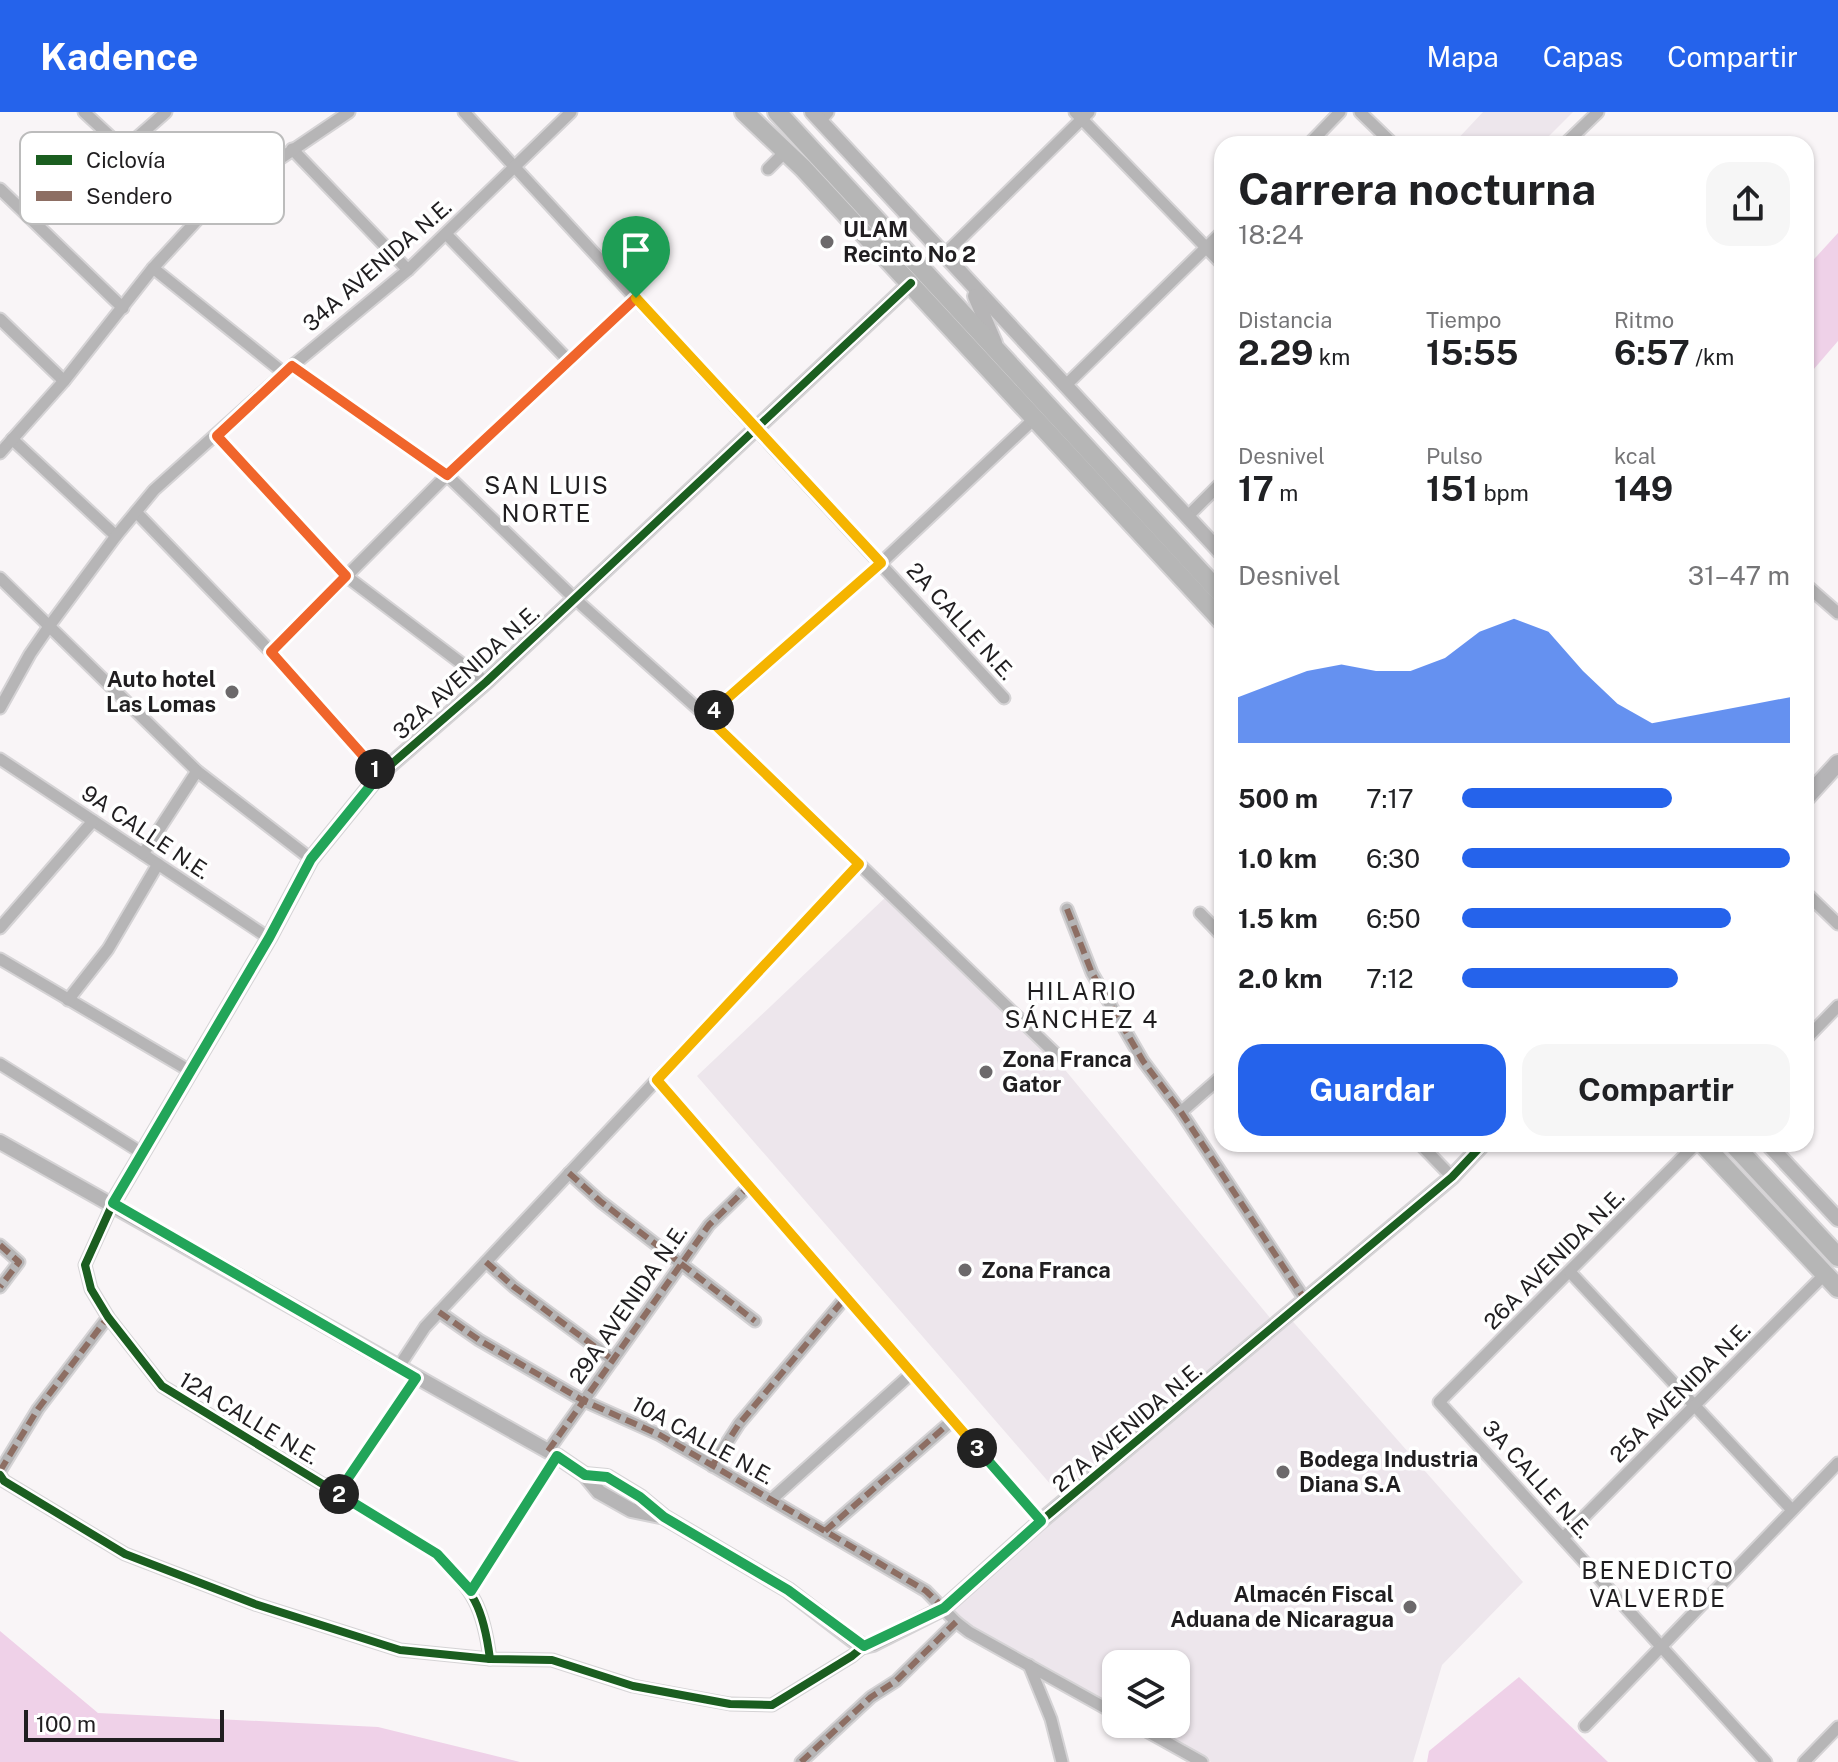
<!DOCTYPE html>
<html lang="es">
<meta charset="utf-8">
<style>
:root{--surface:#fff;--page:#f6f6f6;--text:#202124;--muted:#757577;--accent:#2563eb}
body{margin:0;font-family:"Public Sans",sans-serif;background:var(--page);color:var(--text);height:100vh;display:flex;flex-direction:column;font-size:30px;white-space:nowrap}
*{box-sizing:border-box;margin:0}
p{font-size:26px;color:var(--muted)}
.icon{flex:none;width:44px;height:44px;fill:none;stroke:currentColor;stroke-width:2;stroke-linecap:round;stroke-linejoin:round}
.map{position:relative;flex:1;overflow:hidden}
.side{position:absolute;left:1214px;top:24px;width:600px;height:1016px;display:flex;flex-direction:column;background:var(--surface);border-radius:24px;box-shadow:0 2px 6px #0004}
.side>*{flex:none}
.fabs{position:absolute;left:1102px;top:1538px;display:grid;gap:16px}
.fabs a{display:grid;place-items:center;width:88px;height:88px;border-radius:16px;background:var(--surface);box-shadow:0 2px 6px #0004;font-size:40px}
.scale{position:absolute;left:24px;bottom:20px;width:200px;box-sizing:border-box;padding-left:8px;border:4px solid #201e20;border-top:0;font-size:22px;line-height:28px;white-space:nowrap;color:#201e20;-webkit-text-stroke:6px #fff;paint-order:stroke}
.pin{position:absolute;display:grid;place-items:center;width:68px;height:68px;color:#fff;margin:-82px -34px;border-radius:50% 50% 50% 0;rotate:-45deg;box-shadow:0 0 8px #0007}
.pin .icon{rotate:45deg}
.km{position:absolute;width:40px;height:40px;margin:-20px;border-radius:50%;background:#222;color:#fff;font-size:22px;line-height:40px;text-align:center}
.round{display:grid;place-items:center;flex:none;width:84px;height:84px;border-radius:24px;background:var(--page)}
.headline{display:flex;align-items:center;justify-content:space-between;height:136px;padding:0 24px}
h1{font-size:44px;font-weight:700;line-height:60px}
.stats{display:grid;grid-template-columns:repeat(3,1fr);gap:12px;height:136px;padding:8px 24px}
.stats div{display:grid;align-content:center}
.stats b{font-size:34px;font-weight:700}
.stats small{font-size:22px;font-weight:400}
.stats p{font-size:22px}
.chart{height:224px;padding:16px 24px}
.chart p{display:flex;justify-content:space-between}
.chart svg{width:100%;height:144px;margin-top:8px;fill:var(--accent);opacity:.7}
.primary-button{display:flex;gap:16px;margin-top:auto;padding:16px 24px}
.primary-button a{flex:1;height:92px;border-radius:24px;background:var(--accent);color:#fff;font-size:32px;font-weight:700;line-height:92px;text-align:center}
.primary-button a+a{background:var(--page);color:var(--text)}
ul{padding:0 24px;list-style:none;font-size:26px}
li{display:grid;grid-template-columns:128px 96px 1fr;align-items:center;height:60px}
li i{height:20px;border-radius:10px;background:var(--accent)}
header{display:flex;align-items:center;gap:48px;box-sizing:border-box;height:112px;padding:0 40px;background:var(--accent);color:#fff}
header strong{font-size:38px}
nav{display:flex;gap:44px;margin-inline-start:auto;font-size:28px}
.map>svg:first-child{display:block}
</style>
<header>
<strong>Kadence</strong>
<nav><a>Mapa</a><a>Capas</a><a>Compartir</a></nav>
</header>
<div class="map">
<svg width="1838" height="1650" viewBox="0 0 1838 1650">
<rect width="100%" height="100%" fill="#f9f5f7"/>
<g fill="#ede6ec">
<path d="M1483 0H1573L1541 32H1453Z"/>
<path d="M889 782 1037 924 1276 1213 1288 1204 1523 1470 1442 1553 1413 1650H1211L1142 1612H1176V1552H1116V1598L956 1510 944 1496 1065 1389 697 964Z"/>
</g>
<g fill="#efd1e8">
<path d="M1838 121V229L1813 258 1806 252V156Z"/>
<path d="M0 1519 98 1601 378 1615 520 1650H0Z"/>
<path d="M1519 1565 1608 1650H1427L1429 1639Z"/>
</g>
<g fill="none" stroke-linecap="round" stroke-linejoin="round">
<defs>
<g id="minor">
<path d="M84 0 198 106"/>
<path d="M464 0 1004 586"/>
<path d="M1075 0 1222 152"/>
<path d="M1360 0 1393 32"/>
<path d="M820 9 828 0"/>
<path d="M1309 32 1340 0"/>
<path d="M1565 32 1598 0"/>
<path d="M124 37 166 0"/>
<path d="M292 37 408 158"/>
<path d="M768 57 786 39"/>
<path d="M0 77 123 196"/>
<path d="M446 122 569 249"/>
<path d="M943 144 1089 0"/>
<path d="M153 156 284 261"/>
<path d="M0 207 64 269"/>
<path d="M292 254 447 363 574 486 707 605 1058 944"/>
<path d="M1065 274 1222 120"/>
<path d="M217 324 346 464 486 570"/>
<path d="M12 327 116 424"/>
<path d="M0 341 64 269 153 156 210 94 349 0"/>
<path d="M136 400 271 540 380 662"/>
<path d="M1187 405 1222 370"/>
<path d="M0 466 197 659 311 747"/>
<path d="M1806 473 1838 501"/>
<path d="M271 540 447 363 636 186"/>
<path d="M0 596 30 542 50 513 116 424 154 378 292 254 408 158 571 0"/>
<path d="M707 605 881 451 1034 307"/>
<path d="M0 647 269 826"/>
<path d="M143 742 197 659"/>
<path d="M1806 781 1838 812"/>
<path d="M1067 797 1092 861 1143 949 1181 1000 1306 1189"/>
<path d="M1200 801 1222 824"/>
<path d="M0 816 93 709"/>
<path d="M0 847 190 959"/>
<path d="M68 888 108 837 158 752"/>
<path d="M1806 927 1838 894"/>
<path d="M0 952 142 1041"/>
<path d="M657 968 1041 1409"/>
<path d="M1181 1000 1222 964"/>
<path d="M1420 1032 1452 1065"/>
<path d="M1696 1032 1439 1290 1766 1650"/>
<path d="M569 1061 600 1089 755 1209"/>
<path d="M113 1091 85 1153 91 1177 108 1205 162 1274 437 1442C474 1481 483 1493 490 1547"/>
<path d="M0 1133 19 1150 0 1175"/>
<path d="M486 1150 514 1175 613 1248"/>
<path d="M1570 1160 1792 1398"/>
<path d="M439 1200 479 1228 584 1289 660 1323 926 1479 956 1510 969 1520 1116 1602"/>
<path d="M398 1256 425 1215 859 752"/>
<path d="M548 1339 709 1113 749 1074"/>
<path d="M712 1354 739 1312 846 1185"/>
<path d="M0 1359 38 1297 108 1205"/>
<path d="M0 1363 4 1369 125 1442 255 1492 400 1538 490 1547 552 1548 633 1574 730 1592 772 1593 852 1544 864 1534"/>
<path d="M338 1381 416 1266"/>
<path d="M771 1388 912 1261"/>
<path d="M825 1419 953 1308"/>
<path d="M1563 1426 1825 1162"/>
<path d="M471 1479 557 1344"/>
<path d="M1029 1553 1051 1607 1062 1650"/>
<path d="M1134 1612 1202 1650"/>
<path d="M1585 1614 1838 1351"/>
<path d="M801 1650 871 1585 896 1569 956 1510"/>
<path d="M1804 1650 1838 1615"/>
</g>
<g id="tertiary">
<path d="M812 0 1222 442"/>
<path d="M975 184 995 231"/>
<path d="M0 1030 557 1344 585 1363 599 1380 631 1398 660 1404"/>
<path d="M1768 1032 1838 1107"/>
<path d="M113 1091 269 826 311 747 380 662 486 570 911 171"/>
<path d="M585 1363 607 1365 640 1385 664 1405 788 1478 853 1528 864 1534 873 1532 944 1496 1041 1409 1452 1065 1483 1032"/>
</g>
<path id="secondary" d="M1806 686 1838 651"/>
<g id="trunk">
<path d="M744 0 803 56 1222 509"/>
<path d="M777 0 1222 483"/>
<path d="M1703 1032 1838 1176"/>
<path d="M1733 1032 1838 1145"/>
</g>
</defs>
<use href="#minor" stroke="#d5d3d5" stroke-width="15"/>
<use href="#tertiary" stroke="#d5d3d5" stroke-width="18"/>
<use href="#secondary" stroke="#d5d3d5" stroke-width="20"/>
<use href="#trunk" stroke="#d5d3d5" stroke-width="22"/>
<use href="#minor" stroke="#b6b5b6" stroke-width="11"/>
<use href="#tertiary" stroke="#b6b5b6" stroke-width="14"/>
<use href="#secondary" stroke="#b5b4b6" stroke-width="16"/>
<use href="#trunk" stroke="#b6b6b6" stroke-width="18"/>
<g stroke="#8d6e63" stroke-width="6" stroke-dasharray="12 6" stroke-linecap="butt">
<path d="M1067 797 1092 861 1143 949 1181 1000 1306 1189"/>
<path d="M657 968 1041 1409"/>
<path d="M569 1061 600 1089 755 1209"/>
<path d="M0 1133 19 1150 0 1175"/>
<path d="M486 1150 514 1175 613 1248"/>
<path d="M439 1200 479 1228 584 1289 660 1323 825 1419 926 1479 944 1496"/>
<path d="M548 1339 709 1113 749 1074"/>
<path d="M712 1354 739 1312 846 1185"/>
<path d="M0 1359 38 1297 108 1205"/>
<path d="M338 1381 416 1266"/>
<path d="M825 1419 953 1308"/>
<path d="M801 1650 871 1585 896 1569 956 1510"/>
</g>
<defs>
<g id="cycleway">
<path d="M0 1363 4 1369 125 1442 255 1492 400 1538 490 1547 552 1548 633 1574 730 1592 772 1593 852 1544 864 1534 944 1496 1041 1409 1452 1065 1483 1032"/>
<path d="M490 1547C483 1493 474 1481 437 1442L162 1274 108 1205 91 1177 85 1153 113 1091 269 826 311 747 380 662 486 570 911 171"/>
</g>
</defs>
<use href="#cycleway" stroke="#fff" stroke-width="13"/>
<use href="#cycleway" stroke="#1b5e20" stroke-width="8"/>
</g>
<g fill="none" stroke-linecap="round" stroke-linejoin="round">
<defs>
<path id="split-1" d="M375 657 271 540 346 464 217 324 292 254 447 363 636 186"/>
<path id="split-2" d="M339 1382 338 1381 416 1266 113 1091 269 826 311 747 380 662 375 657"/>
<path id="split-3" d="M339 1382 437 1442 471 1479 557 1344 585 1363 607 1365 640 1385 664 1405 788 1478 864 1534 944 1496 1041 1409 977 1336"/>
<path id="split-4" d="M714 598 707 605 859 752 657 968 977 1336"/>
<path id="split-5" d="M636 186 881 451 714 598"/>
</defs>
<use href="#split-1" stroke="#fff" stroke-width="16"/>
<use href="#split-2" stroke="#fff" stroke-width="16"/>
<use href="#split-3" stroke="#fff" stroke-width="16"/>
<use href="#split-4" stroke="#fff" stroke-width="16"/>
<use href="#split-5" stroke="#fff" stroke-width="16"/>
<use href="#split-1" stroke="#f0652b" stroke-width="10"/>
<use href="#split-2" stroke="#22a559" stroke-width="10"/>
<use href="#split-3" stroke="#22a559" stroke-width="10"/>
<use href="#split-4" stroke="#f5b400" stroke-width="10"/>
<use href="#split-5" stroke="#f5b400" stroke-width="10"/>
</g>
<g fill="#6c696b" stroke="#fff" stroke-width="3">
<circle cx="827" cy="130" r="8"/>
<circle cx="232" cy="580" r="8"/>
<circle cx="986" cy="960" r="8"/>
<circle cx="965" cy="1158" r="8"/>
<circle cx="1283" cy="1360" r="8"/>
<circle cx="1410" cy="1495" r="8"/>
</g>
<g text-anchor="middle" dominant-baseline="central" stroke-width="7" stroke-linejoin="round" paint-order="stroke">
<g font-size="22" font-weight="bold" fill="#201e20" stroke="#fff" text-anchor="start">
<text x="843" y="117">ULAM<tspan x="843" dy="25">Recinto No 2</tspan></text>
<text x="216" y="567" text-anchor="end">Auto hotel<tspan x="216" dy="25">Las Lomas</tspan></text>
<text x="1002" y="947">Zona Franca<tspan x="1002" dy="25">Gator</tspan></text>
<text x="981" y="1158">Zona Franca</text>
<text x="1299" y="1347">Bodega Industria<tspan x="1299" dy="25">Diana S.A</tspan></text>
<text x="1394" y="1482" text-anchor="end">Almacén Fiscal<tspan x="1394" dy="25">Aduana de Nicaragua</tspan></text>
</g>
<g font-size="22" fill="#201e20" stroke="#fff">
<text transform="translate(377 153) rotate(-41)">34A AVENIDA N.E.</text>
<text transform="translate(961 509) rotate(48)">2A CALLE N.E.</text>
<text transform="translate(466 560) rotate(-42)">32A AVENIDA N.E.</text>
<text transform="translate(146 720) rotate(34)">9A CALLE N.E.</text>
<text transform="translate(1554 1147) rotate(-45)">26A AVENIDA N.E.</text>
<text transform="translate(628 1192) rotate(-55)">29A AVENIDA N.E.</text>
<text transform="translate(1680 1280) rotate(-45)">25A AVENIDA N.E.</text>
<text transform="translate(249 1306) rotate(31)">12A CALLE N.E.</text>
<text transform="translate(1127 1315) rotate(-40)">27A AVENIDA N.E.</text>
<text transform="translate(703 1328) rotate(29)">10A CALLE N.E.</text>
<text transform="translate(1537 1367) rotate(48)">3A CALLE N.E.</text>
</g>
<g font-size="24" letter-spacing="2" fill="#201e20" stroke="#fff">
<text x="547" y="373">SAN LUIS<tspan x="547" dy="28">NORTE</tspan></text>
<text x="1082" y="879">HILARIO<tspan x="1082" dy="28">SÁNCHEZ 4</tspan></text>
<text x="1658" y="1458">BENEDICTO<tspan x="1658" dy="28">VALVERDE</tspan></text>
</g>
</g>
<rect x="20" y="20" width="264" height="92" rx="12" fill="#fff" stroke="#bcbcbc" stroke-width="2"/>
<rect x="36" y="43" width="36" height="10" fill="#1b5e20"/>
<rect x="36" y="79" width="36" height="10" fill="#8d6e63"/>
<g font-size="22" fill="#201e20">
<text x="86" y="56">Ciclovía</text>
<text x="86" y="92">Sendero</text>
</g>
</svg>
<div class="fabs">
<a><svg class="icon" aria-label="layers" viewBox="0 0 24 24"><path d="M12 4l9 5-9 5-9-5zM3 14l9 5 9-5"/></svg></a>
</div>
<div class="scale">100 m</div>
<div class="pin" style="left:636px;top:186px;background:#1e9e55"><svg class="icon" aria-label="arrive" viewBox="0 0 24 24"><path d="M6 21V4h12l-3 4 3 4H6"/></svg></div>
<b class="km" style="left:375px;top:657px">1</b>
<b class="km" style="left:339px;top:1382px">2</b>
<b class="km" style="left:977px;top:1336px">3</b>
<b class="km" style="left:714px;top:598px">4</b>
<section class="side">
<div class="headline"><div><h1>Carrera nocturna</h1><p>18:24</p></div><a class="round"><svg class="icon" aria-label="share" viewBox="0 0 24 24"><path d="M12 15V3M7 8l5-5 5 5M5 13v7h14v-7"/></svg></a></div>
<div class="stats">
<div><p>Distancia</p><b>2.29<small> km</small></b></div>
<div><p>Tiempo</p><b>15:55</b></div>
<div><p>Ritmo</p><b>6:57<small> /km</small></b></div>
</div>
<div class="stats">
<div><p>Desnivel</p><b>17<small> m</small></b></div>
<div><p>Pulso</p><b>151<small> bpm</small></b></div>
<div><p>kcal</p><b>149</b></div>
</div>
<div class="chart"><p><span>Desnivel</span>31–47 m</p>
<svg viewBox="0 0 160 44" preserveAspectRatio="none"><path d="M0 44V30L10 26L20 22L30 20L40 22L50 22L60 18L70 10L80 6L90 10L100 22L110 32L120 38L130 36L140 34L150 32L160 30V44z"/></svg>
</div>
<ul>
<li><b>500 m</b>7:17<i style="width:64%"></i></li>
<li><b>1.0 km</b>6:30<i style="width:100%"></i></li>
<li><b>1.5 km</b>6:50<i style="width:82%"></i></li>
<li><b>2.0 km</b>7:12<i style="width:66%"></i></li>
</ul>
<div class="primary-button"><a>Guardar</a><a>Compartir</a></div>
</section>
</div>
